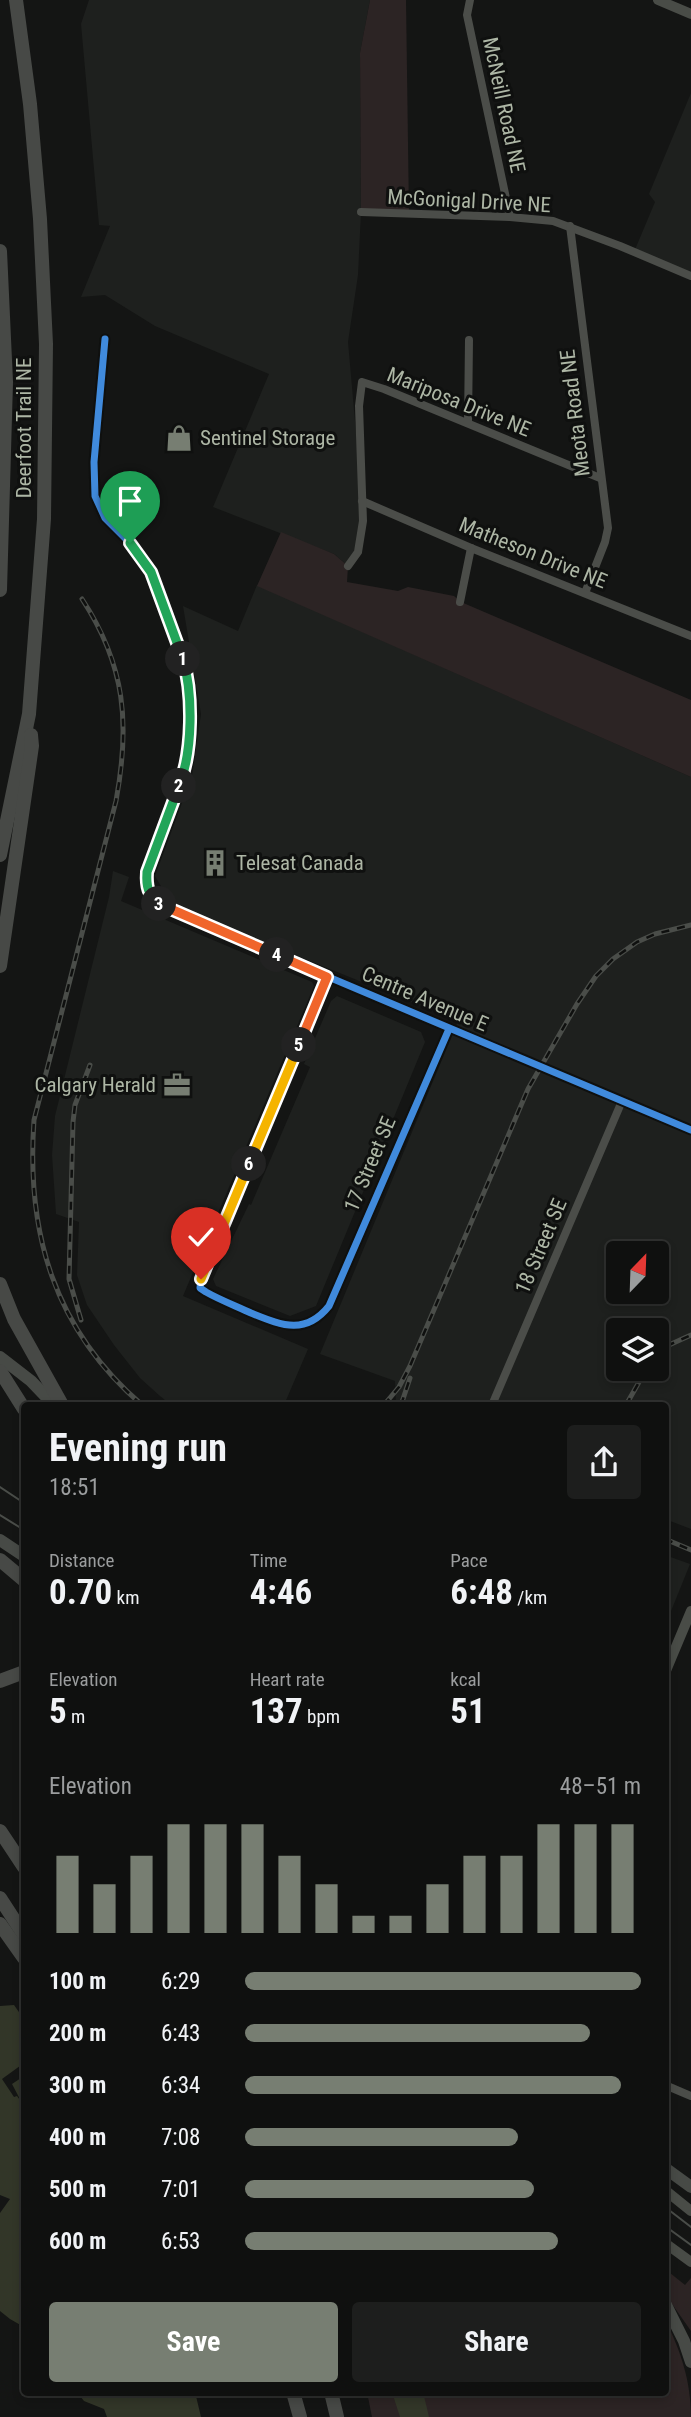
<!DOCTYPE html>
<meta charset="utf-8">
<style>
:root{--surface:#0f100f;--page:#1d1e1d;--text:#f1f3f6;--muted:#9b9d9e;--line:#2f302f;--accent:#777e72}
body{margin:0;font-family:"Roboto Condensed",sans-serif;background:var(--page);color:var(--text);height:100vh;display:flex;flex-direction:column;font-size:26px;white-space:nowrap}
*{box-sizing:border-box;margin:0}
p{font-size:23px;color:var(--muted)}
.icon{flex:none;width:38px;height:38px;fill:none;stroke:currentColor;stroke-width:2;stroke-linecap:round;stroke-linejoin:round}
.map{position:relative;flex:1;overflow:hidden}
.drawer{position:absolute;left:21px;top:1402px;width:648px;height:994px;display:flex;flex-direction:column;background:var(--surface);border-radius:7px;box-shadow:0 4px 10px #0003,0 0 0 2px var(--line)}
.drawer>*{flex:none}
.needle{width:46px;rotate:23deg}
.controls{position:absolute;left:606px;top:1241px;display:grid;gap:14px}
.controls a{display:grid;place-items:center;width:63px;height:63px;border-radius:7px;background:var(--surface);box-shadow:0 4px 10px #0003,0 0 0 2px var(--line);font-size:35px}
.pin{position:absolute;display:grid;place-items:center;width:60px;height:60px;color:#fff;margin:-72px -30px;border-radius:50% 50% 50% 0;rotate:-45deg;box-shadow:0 0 7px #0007}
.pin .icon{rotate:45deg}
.km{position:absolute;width:35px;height:35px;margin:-18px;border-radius:50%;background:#222;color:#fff;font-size:19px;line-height:35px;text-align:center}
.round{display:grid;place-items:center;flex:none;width:74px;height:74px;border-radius:7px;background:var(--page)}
.summary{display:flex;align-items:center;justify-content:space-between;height:119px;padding:0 28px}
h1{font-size:38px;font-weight:700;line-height:52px}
.stats{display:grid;grid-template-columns:repeat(3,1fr);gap:10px;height:119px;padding:7px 28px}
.stats div{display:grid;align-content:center}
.stats b{font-size:35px;font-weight:700}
.stats small{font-size:19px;font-weight:400}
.stats p{font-size:19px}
.chart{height:196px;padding:14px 28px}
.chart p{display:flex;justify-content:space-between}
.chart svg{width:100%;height:126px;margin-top:7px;stroke:var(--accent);stroke-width:6}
.cta{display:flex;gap:14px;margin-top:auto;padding:14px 28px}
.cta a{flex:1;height:80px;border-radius:7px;background:var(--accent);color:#fff;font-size:28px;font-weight:700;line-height:80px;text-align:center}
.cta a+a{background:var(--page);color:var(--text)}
ul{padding:0 28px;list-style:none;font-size:23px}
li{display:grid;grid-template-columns:112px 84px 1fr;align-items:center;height:52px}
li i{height:18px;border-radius:9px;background:var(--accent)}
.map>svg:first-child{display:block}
</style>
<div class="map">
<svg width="691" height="2417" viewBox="0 0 691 2417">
<rect width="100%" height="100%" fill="#141514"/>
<g fill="#1e201e" fill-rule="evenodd">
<path d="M89 0H370L360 53 361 212 358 275 348 342 361 489 358 552 348 566 334 554 213 507 269 374 155 326 105 295 81 297 110 226 99 225 81 24Z"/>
<path d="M691 93V276L634 252 655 202 649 194Z"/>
<path d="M257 585 691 777V1529L665 1519V1405H396L395 1381 320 1354 458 1021 172 905 155 876 192 776 201 714 183 606 238 631ZM618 1253H656V1292H618ZM618 1330H656V1368H618Z"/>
<path d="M113 871 129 877 121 901 312 982 314 986 183 1296 308 1349 284 1405H171L160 1396 140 1378 114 1345 87 1305 77 1275 79 1222 56 1214 52 1155 55 1116 109 897Z"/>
<path d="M337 996 421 1032 425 1042 316 1306 290 1316 216 1286 213 1279 249 1204 251 1205 310 1067 304 1064 331 1001Z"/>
<path d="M665 1555 690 1564 665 1626Z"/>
</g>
<g fill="#2c2424">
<path d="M370 0H406L409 215 361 212 360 53Z"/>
<path d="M281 532 334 554 348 566 347 582 398 591 408 587 454 596 461 602 691 700V777L257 586Z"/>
<path d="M665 2269 685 2285 691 2278V2331L665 2294Z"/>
<path d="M665 2319C681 2352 691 2381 691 2417H372L367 2392H665Z"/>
</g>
<g fill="#323628">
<path d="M14 2005 21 2015 24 2017V2063L2 2079 14 2097 17 2096 22 2103 12 2084 21 2078 24 2083V2111L21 2107 24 2113V2327L10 2319 0 2311V2213L10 2199 0 2195V2006Z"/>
<path d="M77 2392H195L201 2417H107L104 2409 84 2401Z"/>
<path d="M392 2392H419L424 2396 429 2417H400Z"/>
</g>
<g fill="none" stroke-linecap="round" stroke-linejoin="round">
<g stroke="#4b4d49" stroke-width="8">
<path d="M470 0 467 15 510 217"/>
<path d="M361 212 510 217 553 221 620 246 691 276"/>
<path d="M570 226 608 528 605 542 585 593"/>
<path d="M105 339 94 462 95 496 105 518 130 543 151 572 182 655 190 693 187 759 184 775 147 872C146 890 151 898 165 908L691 1130"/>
<path d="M468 423 469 340"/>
<path d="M362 501 471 548 691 636"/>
<path d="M348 566 358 552 363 521 359 406 362 382 384 389 600 478"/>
<path d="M460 602 471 548"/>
<path d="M327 977 201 1279 200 1288 206 1292C220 1300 236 1306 251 1313 281 1325 305 1336 329 1306L449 1029"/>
<path d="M492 1405 622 1101"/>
<path d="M665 2085 691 2096"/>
</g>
<g stroke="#494c47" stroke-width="10">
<path d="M658 0 691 14"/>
<path d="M665 1673 691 1611"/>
<path d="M665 2190 691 2211"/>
<path d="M665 2243 691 2262"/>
</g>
<g stroke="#474a46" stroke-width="12">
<path d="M0 1357 31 1381 54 1405"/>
<path d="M0 1540 24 1556"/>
<path d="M665 2168 691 2187"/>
<path d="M665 2303 684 2341 691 2362"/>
</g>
<g stroke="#474946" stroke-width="14">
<path d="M0 251 6 382 0 590"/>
<path d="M0 855 29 714 44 519 46 344 40 219 30 104 16 0"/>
<path d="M0 966 32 746 31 735"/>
<path d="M0 1284 14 1319 62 1405"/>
<path d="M0 1371 24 1409"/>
<path d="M0 1560 24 1580"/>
<path d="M0 1681 24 1672"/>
<path d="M0 1831 24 1867"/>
<path d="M0 1898 24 1935"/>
<path d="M0 1924 24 1958"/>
<path d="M293 2392 300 2417"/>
<path d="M331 2392 337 2417"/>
</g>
<g stroke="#4a4d49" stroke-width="2">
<path d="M0 1487 24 1503"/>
<path d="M0 1515 24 1530"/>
<path d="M665 2207 691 2227"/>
<path d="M665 2226 691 2245"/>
</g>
<defs>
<g id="rail">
<path d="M82 599C126 666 130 725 116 801L34 1120C26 1233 54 1329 142 1405"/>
<path d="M81 1320 69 1279 73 1122 75 1105 90 1065"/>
<path d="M656 1358 669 1345 691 1335"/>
<path d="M384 1405 399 1387 410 1366 528 1089 577 1004 596 976 613 959 637 942 655 934 691 925"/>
<path d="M401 1405 410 1378"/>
<path d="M626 1405 647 1368"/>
<path d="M665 1539 691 1550"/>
</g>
</defs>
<use href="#rail" stroke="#4a4d49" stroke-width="5"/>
<use href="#rail" stroke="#0f100f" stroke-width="2.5" stroke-dasharray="8" stroke-linecap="butt"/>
<defs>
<g id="cycleway">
<path d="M105 339 94 462 95 496 105 518 130 543 151 572 182 655 190 693 187 759 184 775 147 872C146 890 151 898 165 908L691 1130"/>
<path d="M327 977 201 1279 200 1288 206 1292C220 1300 236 1306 251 1313 281 1325 305 1336 329 1306L449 1029"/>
</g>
</defs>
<use href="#cycleway" stroke="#0f100f" stroke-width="11"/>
<use href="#cycleway" stroke="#408adc" stroke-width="7"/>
</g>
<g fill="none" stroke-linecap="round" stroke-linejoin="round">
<defs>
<path id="split-1" d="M130 543 151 572 183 659"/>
<path id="split-2" d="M179 786C193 751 193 694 183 659"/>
<path id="split-3" d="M159 904C148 895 146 886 147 872L179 786"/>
<path id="split-4" d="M159 904 277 955"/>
<path id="split-5" d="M277 955 327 977 299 1045"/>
<path id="split-6" d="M249 1164 299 1045"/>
<path id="split-7" d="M201 1279 249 1164"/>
</defs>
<use href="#split-1" stroke="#fff" stroke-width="14"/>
<use href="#split-2" stroke="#fff" stroke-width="14"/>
<use href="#split-3" stroke="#fff" stroke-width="14"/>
<use href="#split-4" stroke="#fff" stroke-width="14"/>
<use href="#split-5" stroke="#fff" stroke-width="14"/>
<use href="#split-6" stroke="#fff" stroke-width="14"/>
<use href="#split-7" stroke="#fff" stroke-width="14"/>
<use href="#split-1" stroke="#22a559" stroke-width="9"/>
<use href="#split-2" stroke="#22a559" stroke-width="9"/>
<use href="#split-3" stroke="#22a559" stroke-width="9"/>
<use href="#split-4" stroke="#f0652b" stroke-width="9"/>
<use href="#split-5" stroke="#f0652b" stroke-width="9"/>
<use href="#split-6" stroke="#f5b400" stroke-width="9"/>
<use href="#split-7" stroke="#f5b400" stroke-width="9"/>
</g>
<defs>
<symbol id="shop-bare" viewBox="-9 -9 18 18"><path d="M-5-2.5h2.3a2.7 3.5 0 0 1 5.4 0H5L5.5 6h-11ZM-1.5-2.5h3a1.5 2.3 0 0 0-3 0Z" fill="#777e72" stroke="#0f100f" stroke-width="2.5" paint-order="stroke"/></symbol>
<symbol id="building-bare" viewBox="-9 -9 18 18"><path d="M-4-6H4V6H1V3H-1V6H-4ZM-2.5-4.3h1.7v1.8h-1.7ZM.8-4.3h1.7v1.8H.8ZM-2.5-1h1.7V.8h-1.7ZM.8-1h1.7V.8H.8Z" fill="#777e72" stroke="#0f100f" stroke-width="2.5" paint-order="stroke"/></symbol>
<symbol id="office-bare" viewBox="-9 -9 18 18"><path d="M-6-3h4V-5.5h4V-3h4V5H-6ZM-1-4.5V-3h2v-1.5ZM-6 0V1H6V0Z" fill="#777e72" stroke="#0f100f" stroke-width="2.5" paint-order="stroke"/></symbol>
</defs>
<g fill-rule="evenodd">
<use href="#shop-bare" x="160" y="419" width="38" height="38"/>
<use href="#building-bare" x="196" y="844" width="38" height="38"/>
<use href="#office-bare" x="158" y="1066" width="38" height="38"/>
</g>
<g text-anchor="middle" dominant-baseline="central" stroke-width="6" stroke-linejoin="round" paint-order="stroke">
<g font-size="21" fill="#adb6a5" stroke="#0f100f">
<text transform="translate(504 105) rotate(78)">McNeill Road NE</text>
<text transform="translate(469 201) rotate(3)">McGonigal Drive NE</text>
<text transform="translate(459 402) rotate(22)">Mariposa Drive NE</text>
<text transform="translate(575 413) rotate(-97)">Meota Road NE</text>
<text transform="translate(24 428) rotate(-90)">Deerfoot Trail NE</text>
<text transform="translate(533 553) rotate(22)">Matheson Drive NE</text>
<text transform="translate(425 999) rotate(23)">Centre Avenue E</text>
<text transform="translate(370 1164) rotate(-67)">17 Street SE</text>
<text transform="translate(541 1246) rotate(-67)">18 Street SE</text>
</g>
<g font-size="21" fill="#adb6a5" stroke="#0f100f" text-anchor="start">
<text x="200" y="438">Sentinel Storage</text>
<text x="236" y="863">Telesat Canada</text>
<text x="156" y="1085" text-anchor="end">Calgary Herald</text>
</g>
</g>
</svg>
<div class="controls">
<a><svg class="needle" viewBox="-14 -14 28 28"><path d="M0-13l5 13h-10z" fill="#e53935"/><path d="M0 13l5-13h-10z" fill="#9b9d9e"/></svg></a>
<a><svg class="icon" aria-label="layers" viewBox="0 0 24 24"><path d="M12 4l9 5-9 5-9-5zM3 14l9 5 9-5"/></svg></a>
</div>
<div class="pin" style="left:130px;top:543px;background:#1e9e55"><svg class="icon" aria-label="arrive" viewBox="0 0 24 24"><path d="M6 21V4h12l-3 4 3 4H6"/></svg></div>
<div class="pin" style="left:201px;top:1279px;background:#d93025"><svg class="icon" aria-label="check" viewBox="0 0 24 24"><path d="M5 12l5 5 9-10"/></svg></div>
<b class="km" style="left:183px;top:659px">1</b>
<b class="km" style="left:179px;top:786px">2</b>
<b class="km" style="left:159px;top:904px">3</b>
<b class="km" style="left:277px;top:955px">4</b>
<b class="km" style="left:299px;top:1045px">5</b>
<b class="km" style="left:249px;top:1164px">6</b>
<section class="drawer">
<div class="summary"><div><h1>Evening run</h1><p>18:51</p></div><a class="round"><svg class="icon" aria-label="share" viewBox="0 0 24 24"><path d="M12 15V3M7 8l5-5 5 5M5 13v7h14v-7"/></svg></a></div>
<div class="stats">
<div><p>Distance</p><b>0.70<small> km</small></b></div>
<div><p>Time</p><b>4:46</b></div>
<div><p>Pace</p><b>6:48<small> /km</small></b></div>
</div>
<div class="stats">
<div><p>Elevation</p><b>5<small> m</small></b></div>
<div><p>Heart rate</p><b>137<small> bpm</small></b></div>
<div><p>kcal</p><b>51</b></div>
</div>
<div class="chart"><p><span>Elevation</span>48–51 m</p>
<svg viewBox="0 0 160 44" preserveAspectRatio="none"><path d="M5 44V17M15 44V27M25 44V17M35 44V6M45 44V6M55 44V6M65 44V17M75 44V27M85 44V38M95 44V38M105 44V27M115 44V17M125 44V17M135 44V6M145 44V6M155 44V6"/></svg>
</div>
<ul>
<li><b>100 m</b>6:29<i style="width:100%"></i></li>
<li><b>200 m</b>6:43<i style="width:87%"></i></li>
<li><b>300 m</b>6:34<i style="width:95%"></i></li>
<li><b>400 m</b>7:08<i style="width:69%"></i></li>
<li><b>500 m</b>7:01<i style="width:73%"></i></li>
<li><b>600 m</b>6:53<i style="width:79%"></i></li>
</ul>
<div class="cta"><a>Save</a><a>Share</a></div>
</section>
</div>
